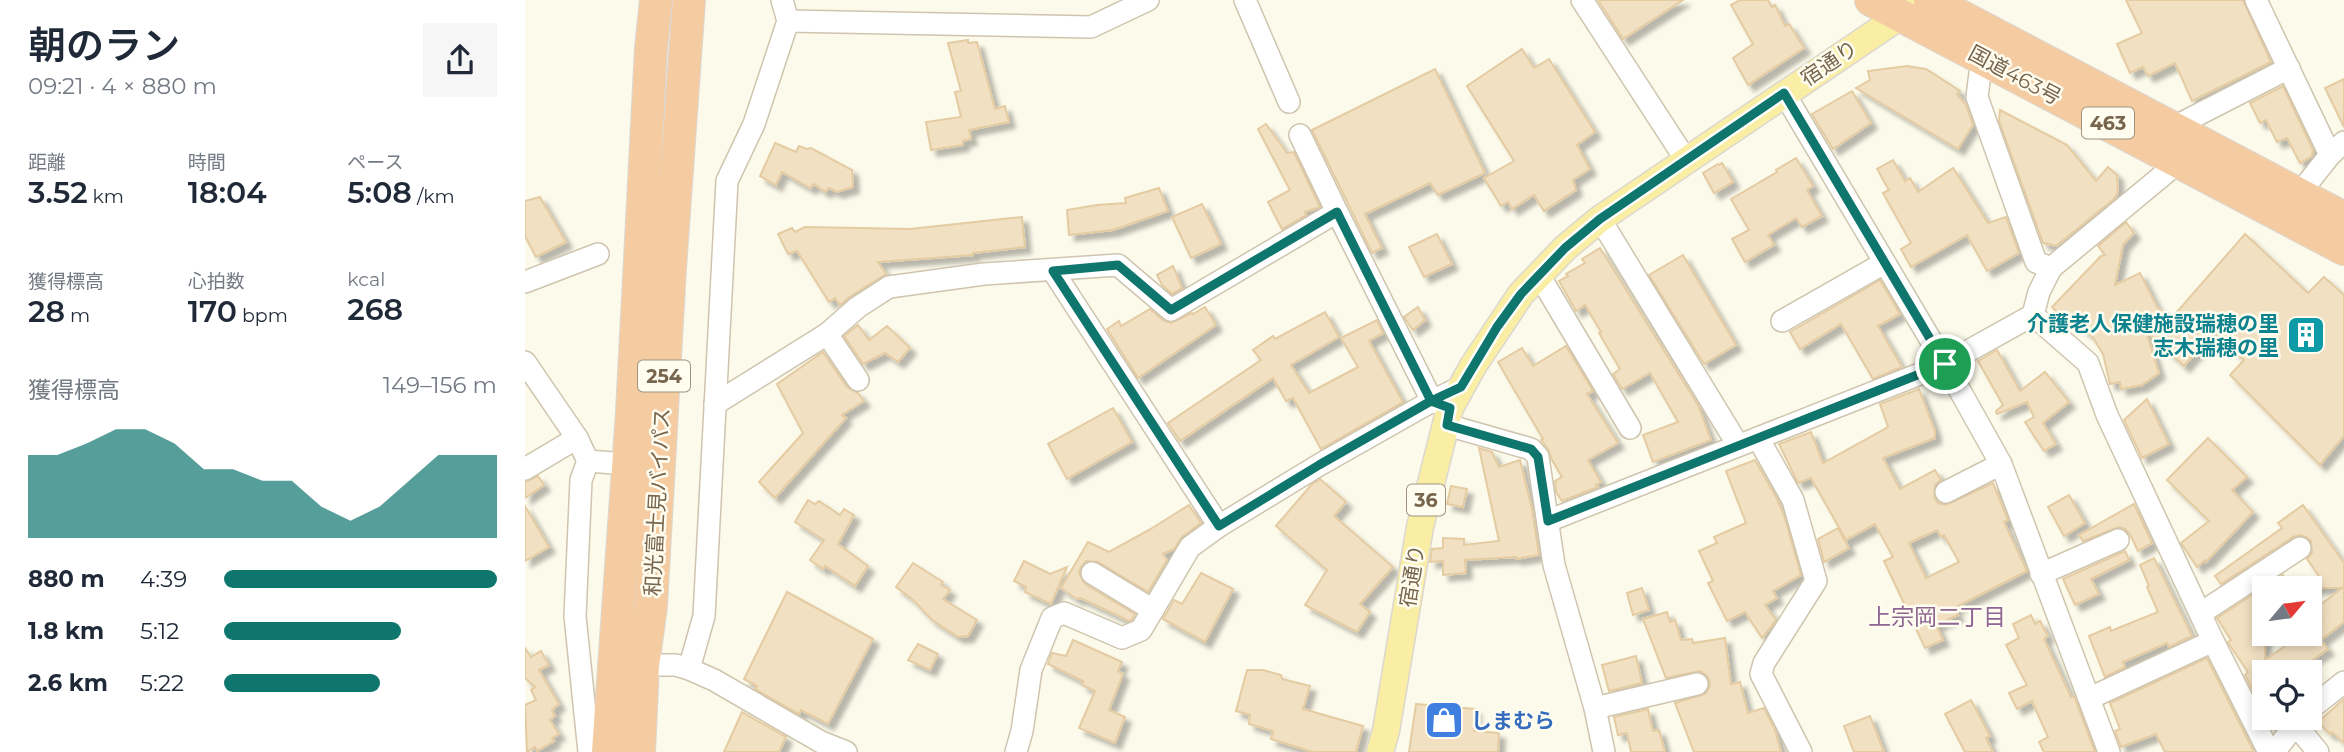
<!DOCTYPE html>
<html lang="ja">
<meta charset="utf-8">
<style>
:root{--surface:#fff;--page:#f6f6f7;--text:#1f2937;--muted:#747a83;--accent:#0f766e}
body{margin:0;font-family:Montserrat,"Noto Sans JP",sans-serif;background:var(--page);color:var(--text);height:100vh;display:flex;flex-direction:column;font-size:26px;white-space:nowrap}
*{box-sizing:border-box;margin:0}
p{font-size:23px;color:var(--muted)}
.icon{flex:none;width:38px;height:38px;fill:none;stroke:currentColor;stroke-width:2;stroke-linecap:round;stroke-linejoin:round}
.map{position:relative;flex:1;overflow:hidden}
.details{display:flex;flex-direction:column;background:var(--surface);width:525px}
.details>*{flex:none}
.needle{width:46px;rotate:61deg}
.fabs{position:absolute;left:1727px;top:576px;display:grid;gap:14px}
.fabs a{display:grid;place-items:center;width:70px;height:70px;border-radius:0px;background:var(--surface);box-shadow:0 4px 10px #0003;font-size:35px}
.pin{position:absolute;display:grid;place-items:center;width:60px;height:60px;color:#fff;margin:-30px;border:4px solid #fff;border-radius:50%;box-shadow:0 2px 7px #0007}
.round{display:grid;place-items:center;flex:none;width:74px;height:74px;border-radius:0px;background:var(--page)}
.headline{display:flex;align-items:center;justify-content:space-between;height:119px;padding:0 28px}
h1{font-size:38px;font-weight:600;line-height:52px}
.figures{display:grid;grid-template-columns:repeat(3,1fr);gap:10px;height:119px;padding:7px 28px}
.figures div{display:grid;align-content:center}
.figures b{font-size:30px;font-weight:600}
.figures small{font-size:19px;font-weight:400}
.figures p{font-size:19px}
.chart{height:196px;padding:14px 28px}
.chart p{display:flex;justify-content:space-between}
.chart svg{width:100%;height:126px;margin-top:7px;fill:var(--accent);opacity:.7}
ul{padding:0 28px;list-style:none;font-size:23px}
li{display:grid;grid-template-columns:112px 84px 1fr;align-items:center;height:52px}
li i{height:18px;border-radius:9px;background:var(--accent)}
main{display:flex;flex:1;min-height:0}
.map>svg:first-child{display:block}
</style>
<main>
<section class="details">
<div class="headline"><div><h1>朝のラン</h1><p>09:21 · 4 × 880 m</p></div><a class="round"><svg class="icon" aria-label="share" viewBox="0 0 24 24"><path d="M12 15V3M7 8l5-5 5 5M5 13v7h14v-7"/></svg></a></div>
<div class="figures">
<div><p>距離</p><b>3.52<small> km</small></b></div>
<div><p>時間</p><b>18:04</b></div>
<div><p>ペース</p><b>5:08<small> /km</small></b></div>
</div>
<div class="figures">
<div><p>獲得標高</p><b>28<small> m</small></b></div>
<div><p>心拍数</p><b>170<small> bpm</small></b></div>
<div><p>kcal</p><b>268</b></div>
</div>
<div class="chart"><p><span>獲得標高</span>149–156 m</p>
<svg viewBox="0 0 160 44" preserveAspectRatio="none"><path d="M0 44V15L10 15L20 11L30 6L40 6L50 11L60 20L70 20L80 24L90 24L100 33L110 38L120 33L130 24L140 15L150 15L160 15V44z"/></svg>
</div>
<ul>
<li><b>880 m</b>4:39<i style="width:100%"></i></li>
<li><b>1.8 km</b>5:12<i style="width:65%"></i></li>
<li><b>2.6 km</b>5:22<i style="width:57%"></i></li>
</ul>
</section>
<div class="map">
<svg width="1819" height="752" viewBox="0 0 1819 752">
<defs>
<filter id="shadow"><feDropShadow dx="6" dy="6" stdDeviation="2" flood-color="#0004"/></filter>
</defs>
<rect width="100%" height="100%" fill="#fcfaea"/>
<g fill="#f2e0c2" stroke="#e4cba2" stroke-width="2" fill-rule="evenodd" filter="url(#shadow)">
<path d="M1073 0H1158L1098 39Z"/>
<path d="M1215 0H1243L1247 7 1250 5 1260 26 1264 24 1279 48 1223 85 1208 58 1228 44 1206 5Z"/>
<path d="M1601 0H1718L1746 62 1667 101 1650 63 1623 76 1618 67 1605 73 1592 44 1617 33Z"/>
<path d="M443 40V43L452 42 470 109 480 106 484 122 444 130 446 139 438 141V145L406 150 401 122 436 117 430 92 436 91 423 43Z"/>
<path d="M997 49 1009 68 1024 59 1070 132 1052 145 1065 169 1048 180 1051 190 1019 211 1009 195 987 209 983 202 976 206 959 178 989 161 942 86Z"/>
<path d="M1382 66 1401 69 1435 91 1432 94 1441 105 1448 125 1433 149 1331 88 1345 80 1343 71Z"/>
<path d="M910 69 960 173 913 195 905 183 840 214 857 248 847 253 787 130Z"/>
<path d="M1819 79V127L1800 88Z"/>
<path d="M1758 86 1788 150 1787 156 1775 163 1762 138 1752 142 1741 120 1735 123 1725 103Z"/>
<path d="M1327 91 1346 123 1308 149 1287 114Z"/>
<path d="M1475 110 1542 145 1571 181 1583 167 1592 175 1593 192 1589 199 1531 246 1518 243 1474 121Z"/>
<path d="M741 124 762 153 769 152 795 207 780 212 781 215 757 229 743 202 765 190 733 129Z"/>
<path d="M250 143 271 152 274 146 282 149 286 148 327 170 328 187 312 192 304 188 300 192 289 184 285 188 257 172 251 185 235 176Z"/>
<path d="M1271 158 1288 186 1282 190 1297 216 1277 227 1271 218 1243 235 1249 245 1220 262 1207 239 1224 230 1206 199 1252 172 1251 170Z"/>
<path d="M1368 160 1380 181 1385 178 1393 192 1428 168 1463 223 1481 217 1494 253 1462 271 1442 235 1386 267 1376 249 1386 243 1358 193 1364 190 1352 169Z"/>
<path d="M1197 163 1208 182 1189 193 1178 173 1193 164 1194 165Z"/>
<path d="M634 188 643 211 588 230 544 235 542 210 572 205 601 203 600 198Z"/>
<path d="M15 197 41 242 11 257 0 236V201Z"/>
<path d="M677 204 696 244 666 258 647 217Z"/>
<path d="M497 217 500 247 448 253V255L353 262 361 274 326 296 315 305 310 298 304 302 272 251 263 254 253 234 267 228 270 232 280 227 385 229Z"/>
<path d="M1601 222 1609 233 1598 245 1590 285 1615 273 1632 307 1645 320 1720 234 1783 293 1799 277 1819 295V436L1795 465 1705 375 1719 360 1689 332 1659 366 1621 331 1634 373 1617 385 1596 389 1595 382 1585 384 1578 354 1567 336 1539 315 1535 316 1527 307 1576 256 1580 255 1573 246Z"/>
<path d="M912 234 927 264 899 277 884 247Z"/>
<path d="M1075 248 1173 405 1186 440 1128 462 1118 435 1153 422 1125 373 1097 389 1088 374 1095 369 1074 333 1076 332 1060 305 1051 311 1034 281 1043 276 1041 274 1060 263 1057 259Z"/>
<path d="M1158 255 1211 345 1179 364 1124 275Z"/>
<path d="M648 266 657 288 647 294 637 285 632 275Z"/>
<path d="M1355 280 1375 314 1353 326 1377 367 1348 379 1316 324 1275 349 1265 332Z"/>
<path d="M680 307 691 325 613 378 582 329 594 321 596 326 625 309 638 320 646 323 667 313 668 314Z"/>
<path d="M893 307 900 320 888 330 879 317Z"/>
<path d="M800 312 814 337 766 365 784 393 833 367 816 338 852 320 858 333 844 341 878 402 796 449 768 398 761 401 748 378 655 441 643 423 736 360 728 350 748 336 750 339Z"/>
<path d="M333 325 344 340 362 326 385 348 373 362 360 353 338 364 319 336Z"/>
<path d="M1041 346 1068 391 1062 394 1093 443 1063 460 1076 482 1071 485 1073 487 1037 501 1031 492 1030 481 1037 477 1027 460 1023 449 1016 440 1018 439 973 362 997 348 1008 366Z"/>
<path d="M1472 350 1495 391 1520 372 1544 402 1518 423 1531 444 1519 451 1500 422 1509 417 1502 402 1472 414 1471 411 1478 405 1453 361Z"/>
<path d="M298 352 322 387 333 393 339 401 317 415 321 418 250 498 234 482 278 433 252 384Z"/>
<path d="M1394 389 1410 431V438L1358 458 1375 489 1410 470 1416 480 1410 485 1409 497 1413 503 1421 505 1468 483 1483 520 1479 522 1502 571 1429 608 1433 615 1411 625 1418 640 1400 648 1359 561 1368 557 1350 524 1321 540 1286 478 1273 483 1254 444 1286 432 1298 463 1363 427 1355 404ZM1412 530 1416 537 1419 535 1434 562 1401 578 1384 543Z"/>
<path d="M1622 399 1644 444 1617 458 1599 420Z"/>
<path d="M588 408 607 442 542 479 523 444Z"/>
<path d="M1683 438 1722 477 1707 490 1728 512 1681 562 1680 560 1672 567 1656 543 1684 521 1642 480Z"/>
<path d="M954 448 967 452 974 467 995 460 1007 509 1014 555 991 559V557L940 560 941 573 918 575V561L905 562 907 549 918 548V538L939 539V545L974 541Z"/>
<path d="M1230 460 1251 497 1259 515 1276 575 1248 591 1252 598 1240 605 1251 620 1237 638 1220 612 1202 621 1183 583 1188 581 1174 551 1192 543 1189 537 1221 523 1201 471Z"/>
<path d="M13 476 19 485 0 498V482Z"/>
<path d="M795 479 821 502 809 516 868 567 835 604 845 612 832 632 780 605 802 570 751 526 787 484Z"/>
<path d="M926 486 942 489 938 507 922 504Z"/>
<path d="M1544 495 1560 523 1539 536 1523 507Z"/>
<path d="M283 500 290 504 294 501 315 515 319 509 329 515 313 544 343 566 330 586 300 566 298 569 285 560 299 540 270 522Z"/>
<path d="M1609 504 1627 543 1613 551 1605 534 1600 529 1594 527 1558 541 1554 535Z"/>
<path d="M664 505 676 523 657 537 649 549 638 554 642 560 623 592 573 562 561 561 556 567 554 573 560 584 610 614 607 620 604 621 556 598 552 599 536 588 563 542 584 552 624 530Z"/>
<path d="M1778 505 1819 563V622L1796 640 1803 649 1771 672H1740V714L1720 675 1723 672 1704 644 1703 642 1706 640 1692 618 1758 575 1766 588H1740V660L1777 634H1785V628L1797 619 1790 609 1817 588H1776L1794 576 1782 559 1787 553 1786 541 1781 537 1775 535 1768 537 1696 584 1690 576 1757 528 1753 523Z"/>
<path d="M0 506 24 547 0 561Z"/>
<path d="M1313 528 1324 548 1299 562 1293 539Z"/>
<path d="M1600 551 1604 560 1566 579 1574 594 1550 605 1538 579Z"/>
<path d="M1629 558 1667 636 1644 647 1642 643 1598 662 1600 667 1580 677 1564 636 1585 627 1586 631 1633 612 1622 587 1624 586 1615 565Z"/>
<path d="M499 561 525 574 542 567 526 604 500 592 501 587 489 581Z"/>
<path d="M388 563 418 582 416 585 425 590 418 599 452 620 443 636 433 637 407 620 387 599 371 587Z"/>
<path d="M676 573 708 589 680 642 638 619 649 600 657 604Z"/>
<path d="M1117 588 1124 610 1108 615 1102 593Z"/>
<path d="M262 592 348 639 303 724 276 710 274 714 230 689 232 686 219 679Z"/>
<path d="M1142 612 1145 622 1150 620 1156 640 1167 639 1168 643 1200 638 1206 684 1215 682 1223 713 1239 708 1250 730 1256 752H1169L1150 703 1180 694 1184 688 1185 682 1182 676 1175 671 1141 678 1118 619Z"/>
<path d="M1506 615 1510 624 1515 621 1523 636 1519 639 1546 697 1549 696 1570 752H1519L1514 742 1523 737 1507 701 1492 709 1484 693 1502 685 1481 645 1494 638 1488 624Z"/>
<path d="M548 640 597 662 593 671 598 674 584 710 600 717 590 743 554 728 570 691 557 685 558 681 523 664 527 653 541 656Z"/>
<path d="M393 644 413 654 405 670 383 660Z"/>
<path d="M0 648 6 657 16 651 24 665 14 670 34 704 27 710 30 716 25 720 34 734 27 738 29 741 12 751 10 747 2 752 0 705 11 700 6 690 10 687 0 678Z"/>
<path d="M1111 656 1117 683 1084 691 1077 665Z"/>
<path d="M1682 658 1729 752H1640L1631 734 1596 747 1590 731 1595 729 1585 703Z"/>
<path d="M722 670H738L756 675 757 679 785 686 778 709 838 726 831 752H788L746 739 748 731 724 724 725 715 711 711Z"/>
<path d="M1819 699V743L1807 732 1805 734 1793 722Z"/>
<path d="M1446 700 1465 736 1461 738 1468 752H1440L1420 714Z"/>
<path d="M891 704 950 709 949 731 974 733 973 752H884Z"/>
<path d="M1123 709 1128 731 1134 730 1140 752H1106L1102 733 1093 735 1089 717Z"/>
<path d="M217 712 261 737 254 752H199Z"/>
<path d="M1345 716 1359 752H1329L1319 726Z"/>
<path d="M1741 718H1760L1747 728Z"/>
</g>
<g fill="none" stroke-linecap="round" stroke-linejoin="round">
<defs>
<g id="minor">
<path d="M720 0 764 102"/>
<path d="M1057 0 1161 160"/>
<path d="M1731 0 1805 155"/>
<path d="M263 21 566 27 623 0"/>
<path d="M1457 57 1452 97 1511 262 1526 268"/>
<path d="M1259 93 1420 364 1476 464 1584 752"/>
<path d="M1647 128 1764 68"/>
<path d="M1774 194 1805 155 1819 142"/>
<path d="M812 212 907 401 920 406"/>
<path d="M1075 219 1213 445"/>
<path d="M528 271 694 526"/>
<path d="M1014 275 1105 428"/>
<path d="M0 282 73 254"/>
<path d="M1508 315 1563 363 1582 415 1688 641 1744 752"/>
<path d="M1257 321 1359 263"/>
<path d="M302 334 333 380"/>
<path d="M0 362 52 438 63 461 102 464"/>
<path d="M190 404 302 334 333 307 364 287 459 274 593 265 646 310 812 212 775 135"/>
<path d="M922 425 1006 449 1013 457 1029 565 1070 708 1079 752"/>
<path d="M1233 438 1268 500 1291 581 1239 663 1236 674 1276 752"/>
<path d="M63 461 56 480 50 616 64 752"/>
<path d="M0 469 52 438"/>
<path d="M1421 492 1476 464"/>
<path d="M1023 521 1420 364 1508 315 1514 292 1526 268 1655 161"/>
<path d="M567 573 628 610"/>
<path d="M1516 574 1593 540"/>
<path d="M1676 613 1775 548"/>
<path d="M118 665H151L164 669 189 680 296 742 321 752"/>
<path d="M164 669 179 616 202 181 229 124 263 21 257 0"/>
<path d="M1565 698 1688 641"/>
<path d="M1070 708 1172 684"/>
<path d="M1785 709 1819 682"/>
<path d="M1771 725 1793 752"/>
<path d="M491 752 497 731 506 670 527 618 539 613 597 638 616 630 665 547 694 526 794 465 907 401 936 387"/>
<path d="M1749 752 1776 718"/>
</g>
<path id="major" d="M855 752 861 731 895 527 925 408 948 366 996 294 1040 248 1075 219 1390 6"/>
<g id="highway">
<path d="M1346 0 1819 249"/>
<path d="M1405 0 1819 218"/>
<path d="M83 752 107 412 126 49 131 0"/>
<path d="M114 752 118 665 126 606 145 268 164 0"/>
</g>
</defs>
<use href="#minor" stroke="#cfc5af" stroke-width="24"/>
<use href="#major" stroke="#dcd7d1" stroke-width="29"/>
<use href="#highway" stroke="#dcd7d1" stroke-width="34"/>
<use href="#minor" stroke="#fff" stroke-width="21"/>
<use href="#major" stroke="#f9eea4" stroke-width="26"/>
<use href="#highway" stroke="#f5cca2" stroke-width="32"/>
</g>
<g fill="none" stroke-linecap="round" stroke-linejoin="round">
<defs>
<path id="route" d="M1420 364 1023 521 1013 457 1006 449 922 425 925 408 906 401 812 212 646 310 593 265 528 271 694 526 794 465 906 401 936 387 972 327 996 294 1040 248 1075 219 1259 93 1420 364"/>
</defs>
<use href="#route" stroke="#fff" stroke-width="14"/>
<use href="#route" stroke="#0f766e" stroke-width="9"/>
</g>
<defs>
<symbol id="building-square" viewBox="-11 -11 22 22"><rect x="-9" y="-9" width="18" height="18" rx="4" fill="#0f9aa8" stroke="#fffdf0"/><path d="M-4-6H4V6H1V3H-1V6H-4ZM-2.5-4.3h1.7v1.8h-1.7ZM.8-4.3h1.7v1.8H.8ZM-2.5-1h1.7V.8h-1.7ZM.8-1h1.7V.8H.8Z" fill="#fff"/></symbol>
<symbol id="shop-square" viewBox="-11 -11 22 22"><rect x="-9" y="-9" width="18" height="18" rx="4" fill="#3f7fe0" stroke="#fffdf0"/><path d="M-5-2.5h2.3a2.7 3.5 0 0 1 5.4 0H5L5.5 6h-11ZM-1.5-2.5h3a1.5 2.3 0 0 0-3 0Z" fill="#fff"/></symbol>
</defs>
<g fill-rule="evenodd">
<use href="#building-square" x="1759" y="313" width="44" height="44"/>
<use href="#shop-square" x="897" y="698" width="44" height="44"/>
</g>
<g text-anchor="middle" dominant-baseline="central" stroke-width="5" stroke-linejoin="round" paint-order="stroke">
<g fill="#fffdf0" stroke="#a0937e" stroke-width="2">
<rect x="1557" y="107.5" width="52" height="31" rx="5"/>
<rect x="113" y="360.5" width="52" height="31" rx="5"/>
<rect x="882" y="484.5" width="38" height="31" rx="5"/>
</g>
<g font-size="19" font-weight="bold" fill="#77664d">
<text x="1583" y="123">463</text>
<text x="139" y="376">254</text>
<text x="901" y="500">36</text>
</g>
<g font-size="21" fill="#77664d" stroke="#fffdf0">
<text transform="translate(1304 63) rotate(-34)">宿通り</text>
<text transform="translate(1490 75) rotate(28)">国道463号</text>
<text transform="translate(132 502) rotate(-87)">和光富士見バイパス</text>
<text transform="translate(887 576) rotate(-81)">宿通り</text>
</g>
<g font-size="21" font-weight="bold" fill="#0d838f" stroke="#fffdf0" text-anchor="end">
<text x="1754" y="323">介護老人保健施設瑞穂の里<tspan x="1754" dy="24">志木瑞穂の里</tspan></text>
</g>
<g font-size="21" font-weight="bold" fill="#366cbe" stroke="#fffdf0" text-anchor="start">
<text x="946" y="720">しまむら</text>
</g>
<g font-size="23" fill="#8e6593" stroke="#fffdf0">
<text x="1412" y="617">上宗岡二丁目</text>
</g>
</g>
</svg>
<div class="fabs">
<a><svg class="needle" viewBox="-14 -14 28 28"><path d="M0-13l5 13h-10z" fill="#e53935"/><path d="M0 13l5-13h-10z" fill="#747a83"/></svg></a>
<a><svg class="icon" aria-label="locate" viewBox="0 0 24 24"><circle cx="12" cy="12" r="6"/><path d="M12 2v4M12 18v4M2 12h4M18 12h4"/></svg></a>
</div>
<div class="pin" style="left:1420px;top:364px;background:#1e9e55"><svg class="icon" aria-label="arrive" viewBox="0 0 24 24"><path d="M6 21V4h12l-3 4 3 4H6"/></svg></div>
</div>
</main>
